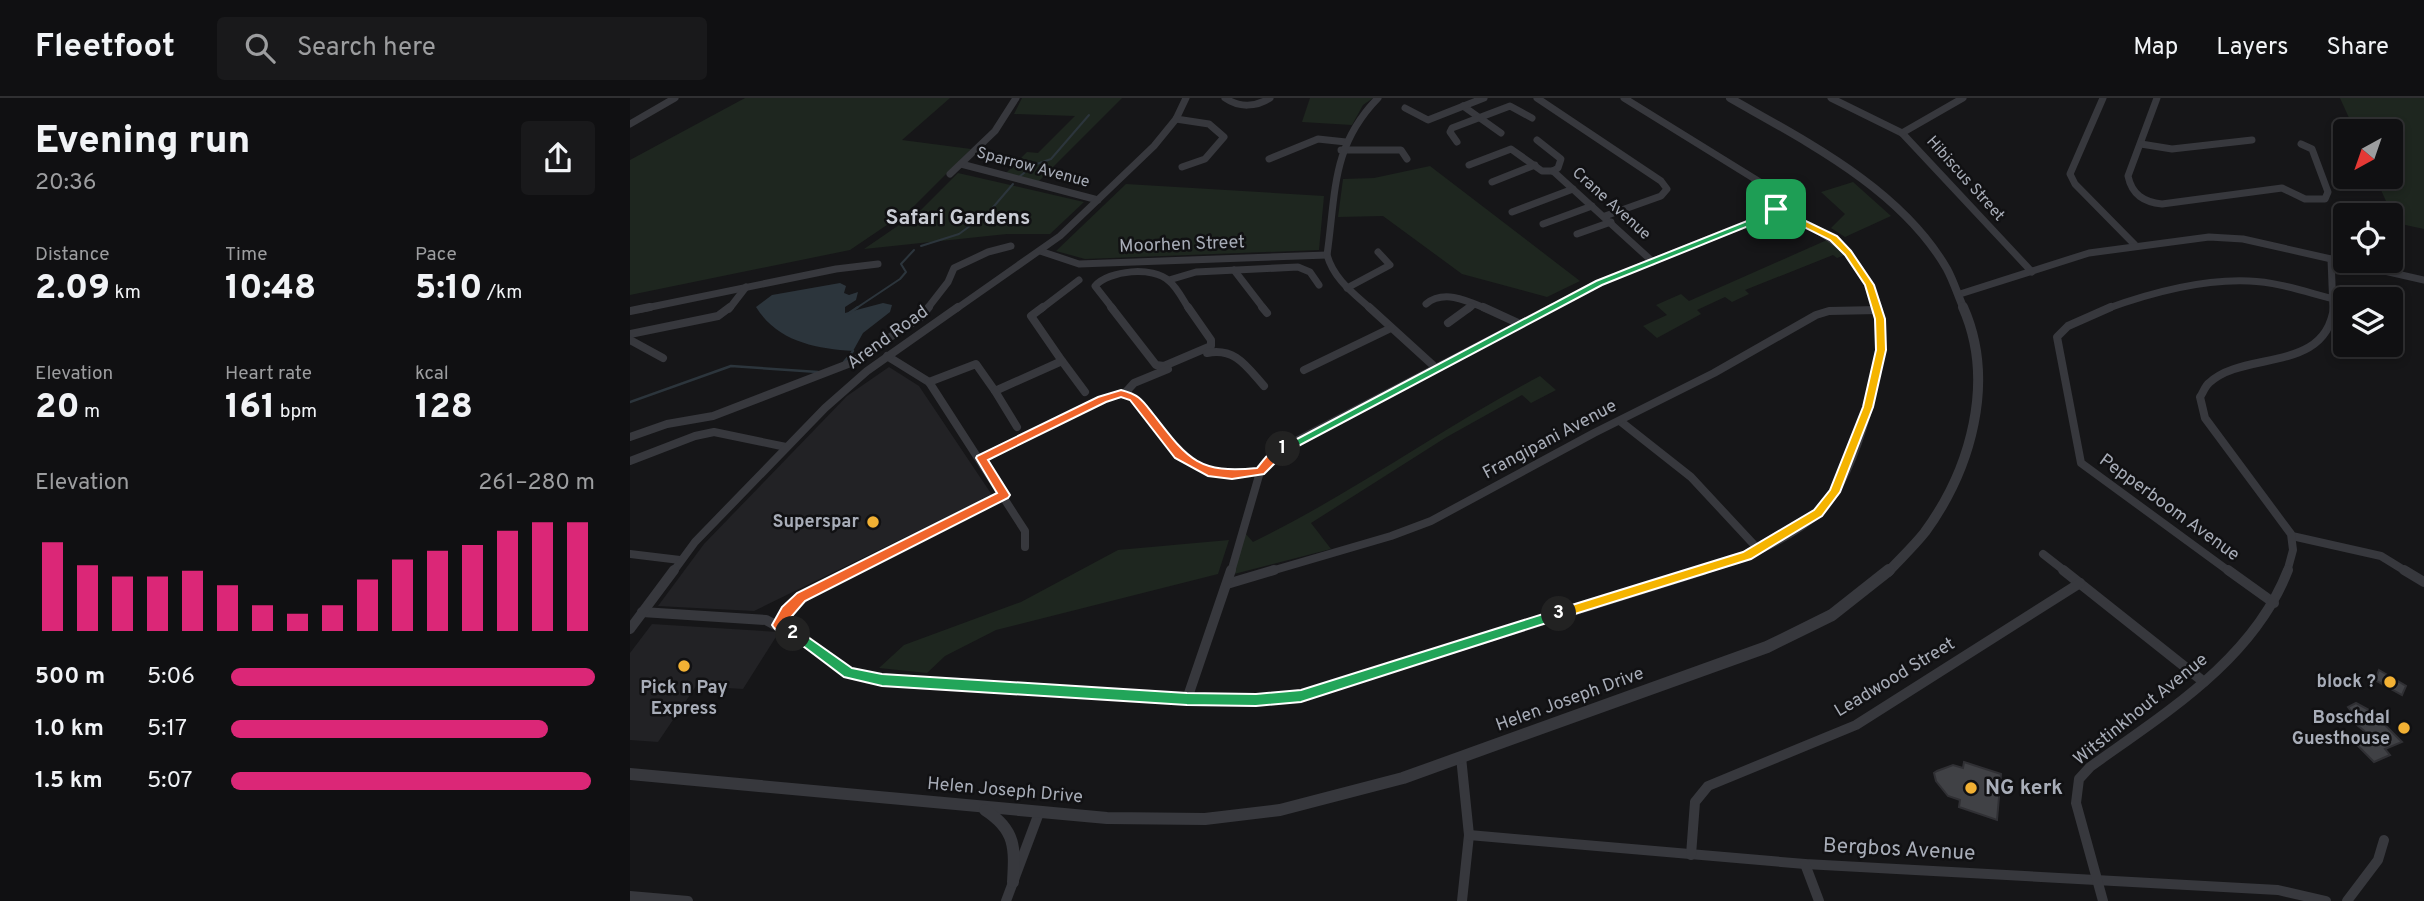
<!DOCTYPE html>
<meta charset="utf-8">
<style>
:root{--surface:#101012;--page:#19191b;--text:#f1f3f6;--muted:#9c9d9f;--line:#303032;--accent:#db2777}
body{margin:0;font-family:Overpass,sans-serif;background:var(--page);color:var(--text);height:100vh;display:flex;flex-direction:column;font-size:26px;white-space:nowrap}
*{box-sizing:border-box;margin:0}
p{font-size:23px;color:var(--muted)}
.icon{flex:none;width:38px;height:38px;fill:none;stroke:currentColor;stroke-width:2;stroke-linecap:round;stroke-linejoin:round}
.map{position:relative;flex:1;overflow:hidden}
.drawer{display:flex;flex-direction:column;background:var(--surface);width:630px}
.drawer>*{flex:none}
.needle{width:46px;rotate:220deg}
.buttons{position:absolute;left:1703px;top:21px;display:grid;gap:14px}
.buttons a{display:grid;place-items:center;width:70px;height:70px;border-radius:7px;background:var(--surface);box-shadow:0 4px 10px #0003,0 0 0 2px var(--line);font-size:35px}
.pin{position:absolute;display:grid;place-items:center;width:60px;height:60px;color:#fff;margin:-30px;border-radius:14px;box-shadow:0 4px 10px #0006}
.km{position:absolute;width:35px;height:35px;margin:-18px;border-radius:50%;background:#222;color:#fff;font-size:19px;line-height:35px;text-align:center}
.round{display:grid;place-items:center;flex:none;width:74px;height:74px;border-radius:7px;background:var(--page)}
.summary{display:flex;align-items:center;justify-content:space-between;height:119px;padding:0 35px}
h1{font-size:38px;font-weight:800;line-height:52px}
.figures{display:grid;grid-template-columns:repeat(3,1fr);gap:10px;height:119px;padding:7px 35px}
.figures div{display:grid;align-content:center}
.figures b{font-size:35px;font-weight:800}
.figures small{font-size:19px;font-weight:400}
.figures p{font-size:19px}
.chart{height:196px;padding:14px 35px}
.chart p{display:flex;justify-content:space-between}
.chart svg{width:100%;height:126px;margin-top:7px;stroke:var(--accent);stroke-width:6}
ul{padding:0 35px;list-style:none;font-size:23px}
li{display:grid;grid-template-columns:112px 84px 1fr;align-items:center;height:52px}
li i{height:18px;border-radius:9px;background:var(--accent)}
header{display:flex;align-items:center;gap:42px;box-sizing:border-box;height:98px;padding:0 35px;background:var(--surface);border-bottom:2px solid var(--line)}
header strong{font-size:33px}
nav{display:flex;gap:38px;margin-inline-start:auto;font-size:24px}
.search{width:490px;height:63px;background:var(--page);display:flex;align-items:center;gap:18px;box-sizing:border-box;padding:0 24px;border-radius:7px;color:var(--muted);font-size:26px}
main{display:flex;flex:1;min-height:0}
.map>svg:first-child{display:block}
</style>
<header>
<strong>Fleetfoot</strong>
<div class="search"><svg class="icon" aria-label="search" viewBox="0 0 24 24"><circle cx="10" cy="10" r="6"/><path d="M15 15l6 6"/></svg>Search here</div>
<nav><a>Map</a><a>Layers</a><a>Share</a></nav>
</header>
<main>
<section class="drawer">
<div class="summary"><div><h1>Evening run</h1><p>20:36</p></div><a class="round"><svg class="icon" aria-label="share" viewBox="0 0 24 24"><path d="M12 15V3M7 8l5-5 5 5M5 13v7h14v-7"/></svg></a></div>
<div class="figures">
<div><p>Distance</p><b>2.09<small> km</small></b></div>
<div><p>Time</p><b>10:48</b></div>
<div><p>Pace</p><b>5:10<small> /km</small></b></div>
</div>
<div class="figures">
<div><p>Elevation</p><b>20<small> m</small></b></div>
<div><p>Heart rate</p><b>161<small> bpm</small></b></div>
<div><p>kcal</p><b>128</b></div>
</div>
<div class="chart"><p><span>Elevation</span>261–280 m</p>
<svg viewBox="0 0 160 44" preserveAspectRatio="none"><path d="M5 44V13M15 44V21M25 44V25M35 44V25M45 44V23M55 44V28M65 44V35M75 44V38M85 44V35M95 44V26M105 44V19M115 44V16M125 44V14M135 44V9M145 44V6M155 44V6"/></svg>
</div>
<ul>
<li><b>500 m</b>5:06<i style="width:100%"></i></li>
<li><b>1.0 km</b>5:17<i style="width:87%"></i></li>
<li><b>1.5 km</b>5:07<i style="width:99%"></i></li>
</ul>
</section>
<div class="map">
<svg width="1794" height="803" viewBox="0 0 1794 803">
<rect width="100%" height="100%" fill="#161618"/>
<g fill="#222225">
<path d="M259 269 289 288 362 397 124 513 28 508 74 446 217 298Z"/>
<path d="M22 526 149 534 113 591 66 588 28 644 0 642V555Z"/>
</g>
<g fill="#1e261f">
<path d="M115 0H320L272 42 341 51 282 110 220 152 0 197V62Z"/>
<path d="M392 0H492L407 85 374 77 397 54 408 55 445 18 384 16Z"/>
<path d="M680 0H743L733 7 722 27 672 24Z"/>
<path d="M1710 0H1794V131L1766 125 1745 79H1760V33H1725Z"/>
<path d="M800 68 950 183 917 199 832 176 753 118 708 119 713 81 744 80Z"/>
<path d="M328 75 454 104 420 136H377L234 151 291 112Z"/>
<path d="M1223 84 1261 118 1215 139 1201 130 1215 116 1191 94Z"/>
<path d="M496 86 694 98 689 152 455 161 426 153Z"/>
<path d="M1197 142 1215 157 1207 160 1203 157 1115 192 1119 196 1102 204 1095 199 1067 212 1071 216 1027 240 1013 228 1037 217 1026 207 1051 196 1059 203Z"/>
<path d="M910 278 926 292 901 305 892 297 815 340 681 425 701 451 604 476 615 435 623 444C722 396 812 330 910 278Z"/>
<path d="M599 442 588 476 366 532 315 558 297 575 249 570 274 547 391 504 488 452Z"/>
</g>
<path fill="#2c353c" d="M210 185 216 188 214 195 219 197 228 194 226 202 215 209V215L253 205 262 207 260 214 233 235 223 253C185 250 148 244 126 209L142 197Z"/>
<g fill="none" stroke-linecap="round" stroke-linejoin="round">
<g stroke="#2c353c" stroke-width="2">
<path d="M389 79 404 67 421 61 459 17"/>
<path d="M291 148 329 136 359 114 383 86"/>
<path d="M225 211 270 181 276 174 271 166 284 152"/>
</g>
<g stroke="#2c353c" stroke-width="2.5">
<path d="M219 215 228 209"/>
<path d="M214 264 223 253"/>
<path d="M0 304 101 268 188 274"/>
</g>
</g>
<g fill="#404145" stroke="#303034" stroke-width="2">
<path d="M1749 572 1776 588 1772 597 1745 582Z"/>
<path d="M1726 605 1741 613 1772 644 1755 651 1760 657 1744 664 1723 643 1739 637 1714 616 1721 613 1718 609Z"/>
<path d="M1334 664 1371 676 1367 722 1329 709 1330 702 1318 698 1306 683 1304 675 1307 673 1323 667 1333 670Z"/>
</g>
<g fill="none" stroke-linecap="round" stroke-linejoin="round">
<g stroke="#37383d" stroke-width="7">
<path d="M595 0C609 10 626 9 640 0"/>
<path d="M907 0 1031 83 1037 91 1031 98 975 118"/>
<path d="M994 0 1133 86 1144 96 1146 111"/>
<path d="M1201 0 1272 35 1402 174"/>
<path d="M1473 0 1440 76 1445 86 1506 148"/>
<path d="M1527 0 1498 78C1502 97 1514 104 1532 106L1652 90 1675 101H1695L1698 94 1682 51 1671 46"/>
<path d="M833 8 871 35"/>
<path d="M775 10 798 22 854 0"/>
<path d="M546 21 579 26 594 39 575 61 552 69"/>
<path d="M0 26 45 0"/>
<path d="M1272 35 1333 0"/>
<path d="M907 42 931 61 928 70 923 73"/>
<path d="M827 44 820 34 822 30 880 8 902 20"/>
<path d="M1511 46 1542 51 1622 42"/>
<path d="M711 52H771L777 61"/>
<path d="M639 61 688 41 716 44"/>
<path d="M331 66 468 102"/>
<path d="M839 67 881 51 912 73H923"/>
<path d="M923 73 1023 164"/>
<path d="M320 76 365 33 386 0"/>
<path d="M862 84 905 67"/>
<path d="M1146 111C1196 136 1232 153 1248 211"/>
<path d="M882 114 943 91"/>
<path d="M913 126 962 108"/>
<path d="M947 136 981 124"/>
<path d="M410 153 449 166 697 157"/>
<path d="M1701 161 1703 211"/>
<path d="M604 172 634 211"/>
<path d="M539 182 566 174 668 169 680 174 689 187"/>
<path d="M717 190 760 167 748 154"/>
<path d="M1330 196 1459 155 1579 139 1613 141 1794 182"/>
<path d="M796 206C814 191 838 203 857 211"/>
<path d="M11 211 206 171 248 166"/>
<path d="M99 211 116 189"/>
<path d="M297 211 318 184 324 170 358 154 381 148"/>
<path d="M326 211 430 138 524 48 546 21 556 0"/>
<path d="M411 211 449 182"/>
<path d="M483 211 465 188C479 172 523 168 539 183 547 189 553 202 559 211"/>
<path d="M741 211C722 194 704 181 697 157 706 95 701 48 748 0"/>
<path d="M838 211 843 207"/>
<path d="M920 211 969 185 1138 117 1146 111"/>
<path d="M1476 211C1520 195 1573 181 1619 183 1648 184 1676 194 1704 201"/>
</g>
<g stroke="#37383d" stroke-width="8">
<path d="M481 209 526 267 534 268 581 248V242L558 209"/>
<path d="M632 209 637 215"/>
<path d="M739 209 806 270"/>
<path d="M853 209 890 226"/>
<path d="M1481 209 1438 228 1427 239 1451 365 1600 474"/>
<path d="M0 213 20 209"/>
<path d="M818 225 840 209"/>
<path d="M0 236 88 218 100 209"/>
<path d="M0 242 33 260"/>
<path d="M577 255C605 249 617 269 634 288"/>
<path d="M257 258 299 284 395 433V449"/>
<path d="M432 263 455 294"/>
<path d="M674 272 761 230"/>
<path d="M299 284 346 266 365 293 432 263 401 218 413 209"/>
<path d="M365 293 387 329"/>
<path d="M495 295 504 285 538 271"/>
<path d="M990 323 1061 379 1128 451"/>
<path d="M0 339 37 326 83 318 218 266 290 220 299 209"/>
<path d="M351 360 472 301 495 295C507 300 515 310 522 320 557 369 569 378 630 374"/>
<path d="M0 363 65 338 84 334 156 349"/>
<path d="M1662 438 1751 458 1777 474"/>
<path d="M0 456 50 462"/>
<path d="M1413 456 1436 474"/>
<path d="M43 474 65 444 195 310 237 273 328 209"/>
<path d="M219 474 374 397"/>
<path d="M601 474 630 374 643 358 664 344 923 209"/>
<path d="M638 474 761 438 801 423 964 335 1084 275 1186 217 1199 213 1248 212"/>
<path d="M1068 474C1111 461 1159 443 1192 412 1226 379 1260 254 1248 209"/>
<path d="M1657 474 1663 452 1661 436 1575 320 1570 299C1573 295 1575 288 1579 285 1613 252 1696 276 1704 209"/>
</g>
<g stroke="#37383d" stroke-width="10">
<path d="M1433 472 1574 584"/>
<path d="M1598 472 1644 505"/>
<path d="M1774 472 1794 484"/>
<path d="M597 486 644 472"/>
<path d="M12 514 136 522 164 537 218 575 252 582 557 601 626 602 671 598 1074 472"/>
<path d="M149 527C171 495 189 489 223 472"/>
<path d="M0 531 44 472"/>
<path d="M557 601 601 472"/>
<path d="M831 659 839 737 832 803"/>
<path d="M839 737 1175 766 1648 792 1696 803"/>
<path d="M1061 757 1065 704 1078 688 1226 627 1450 485"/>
<path d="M1175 766 1189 803"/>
<path d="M0 798 58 803"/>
<path d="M376 803 409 715"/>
<path d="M1473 803 1446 705 1449 681 1460 669C1535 615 1623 562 1658 472"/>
<path d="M1717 803 1748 762 1754 742"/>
</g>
<path stroke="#37383d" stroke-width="8" d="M1100 0C1177 44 1271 91 1317 171 1324 184 1328 198 1334 211"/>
<path stroke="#37383d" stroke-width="10" d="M1258 474C1270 461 1284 448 1295 434 1341 371 1366 283 1333 209"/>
<g stroke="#37383d" stroke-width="12">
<path d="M0 676 477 720 575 721 650 712 773 680 1137 549 1202 517 1259 472"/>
<path d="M355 712C386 732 385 750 383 784"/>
</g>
</g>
<path fill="#22a559" stroke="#fff" stroke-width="2" d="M1142 110 1150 111 1141 119 972 187 657 354 653 355 648 351 966 183 1135 116Z"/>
<path fill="#f0652b" stroke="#fff" stroke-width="2" d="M491 292C510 297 512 302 524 317 558 361 568 376 627 370 635 360 641 351 653 347L659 351 634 376 602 381 578 378 545 360 500 302 491 299 476 304 358 362 380 397 378 400 175 503 156 525 168 532V540C159 543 146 534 142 527L152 509 167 495 367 395 346 360 347 358 468 299Z"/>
<path fill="#22a559" stroke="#fff" stroke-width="2" d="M929 511 936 516 929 521 671 604 626 608 557 607 252 588 214 579 157 536 159 532H168L222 570 252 576 557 595 626 596 671 592Z"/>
<path fill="#f5b400" stroke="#fff" stroke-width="2" d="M1142 110H1149L1207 138 1221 153 1244 187 1255 221 1256 252 1243 309 1210 394 1192 418 1121 461 929 521 925 520 923 516 929 511 1113 454 1184 412 1200 392 1233 309 1246 252 1245 221 1235 187 1215 157 1200 142 1142 113Z"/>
<g fill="#f2b134" stroke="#111113" stroke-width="2.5">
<circle cx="243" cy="424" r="7"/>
<circle cx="54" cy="568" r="7"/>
<circle cx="1760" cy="584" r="7"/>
<circle cx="1774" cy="630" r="7"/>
<circle cx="1341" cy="690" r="7"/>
</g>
<g text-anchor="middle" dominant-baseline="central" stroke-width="5" stroke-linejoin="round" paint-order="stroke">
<g font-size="16" fill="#a8adb8" stroke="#111113">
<text transform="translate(403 70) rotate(15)">Sparrow Avenue</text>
<text transform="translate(1335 81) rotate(48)">Hibiscus Street</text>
<text transform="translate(981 106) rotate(42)">Crane Avenue</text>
</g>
<g font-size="18" fill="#a8adb8" stroke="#111113">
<text transform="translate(552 147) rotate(-2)">Moorhen Street</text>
<text transform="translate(258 240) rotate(-36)">Arend Road</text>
<text transform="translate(920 342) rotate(-28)">Frangipani Avenue</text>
<text transform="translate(1539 410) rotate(36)">Pepperboom Avenue</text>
<text transform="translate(1265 580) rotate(-31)">Leadwood Street</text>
<text transform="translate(940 602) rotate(-20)">Helen Joseph Drive</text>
<text transform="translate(1511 612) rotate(-39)">Witstinkhout Avenue</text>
<text transform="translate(375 693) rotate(5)">Helen Joseph Drive</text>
</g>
<g font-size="18" font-weight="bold" fill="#a8adb8" stroke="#111113" text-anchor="end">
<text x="229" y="424">Superspar</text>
<text x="1746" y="584">block ?</text>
<text x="54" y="590" text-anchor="middle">Pick n Pay<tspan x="54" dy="21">Express</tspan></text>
<text x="1760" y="620">Boschdal<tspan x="1760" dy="21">Guesthouse</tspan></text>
</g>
<g font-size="21" font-weight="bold" fill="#c9ccd4" stroke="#111113">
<text x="328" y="120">Safari Gardens</text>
</g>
<g font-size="21" font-weight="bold" fill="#a8adb8" stroke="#111113" text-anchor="start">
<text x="1355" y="690">NG kerk</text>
</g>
<g font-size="21" fill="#a8adb8" stroke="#111113">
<text transform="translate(1269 752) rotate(3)">Bergbos Avenue</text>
</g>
</g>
</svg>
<div class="buttons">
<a><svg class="needle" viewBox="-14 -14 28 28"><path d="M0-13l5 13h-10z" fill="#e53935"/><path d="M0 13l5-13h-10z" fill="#9c9d9f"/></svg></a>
<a><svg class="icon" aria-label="locate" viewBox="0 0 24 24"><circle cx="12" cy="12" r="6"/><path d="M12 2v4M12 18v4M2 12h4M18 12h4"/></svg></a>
<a><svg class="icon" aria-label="layers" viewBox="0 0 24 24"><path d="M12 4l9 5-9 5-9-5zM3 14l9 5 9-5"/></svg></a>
</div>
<div class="pin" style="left:1146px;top:111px;background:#1e9e55"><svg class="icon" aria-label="arrive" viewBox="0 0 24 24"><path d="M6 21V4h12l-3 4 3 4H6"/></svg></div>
<b class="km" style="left:653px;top:351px">1</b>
<b class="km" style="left:163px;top:536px">2</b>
<b class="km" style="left:929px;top:516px">3</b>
</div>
</main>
